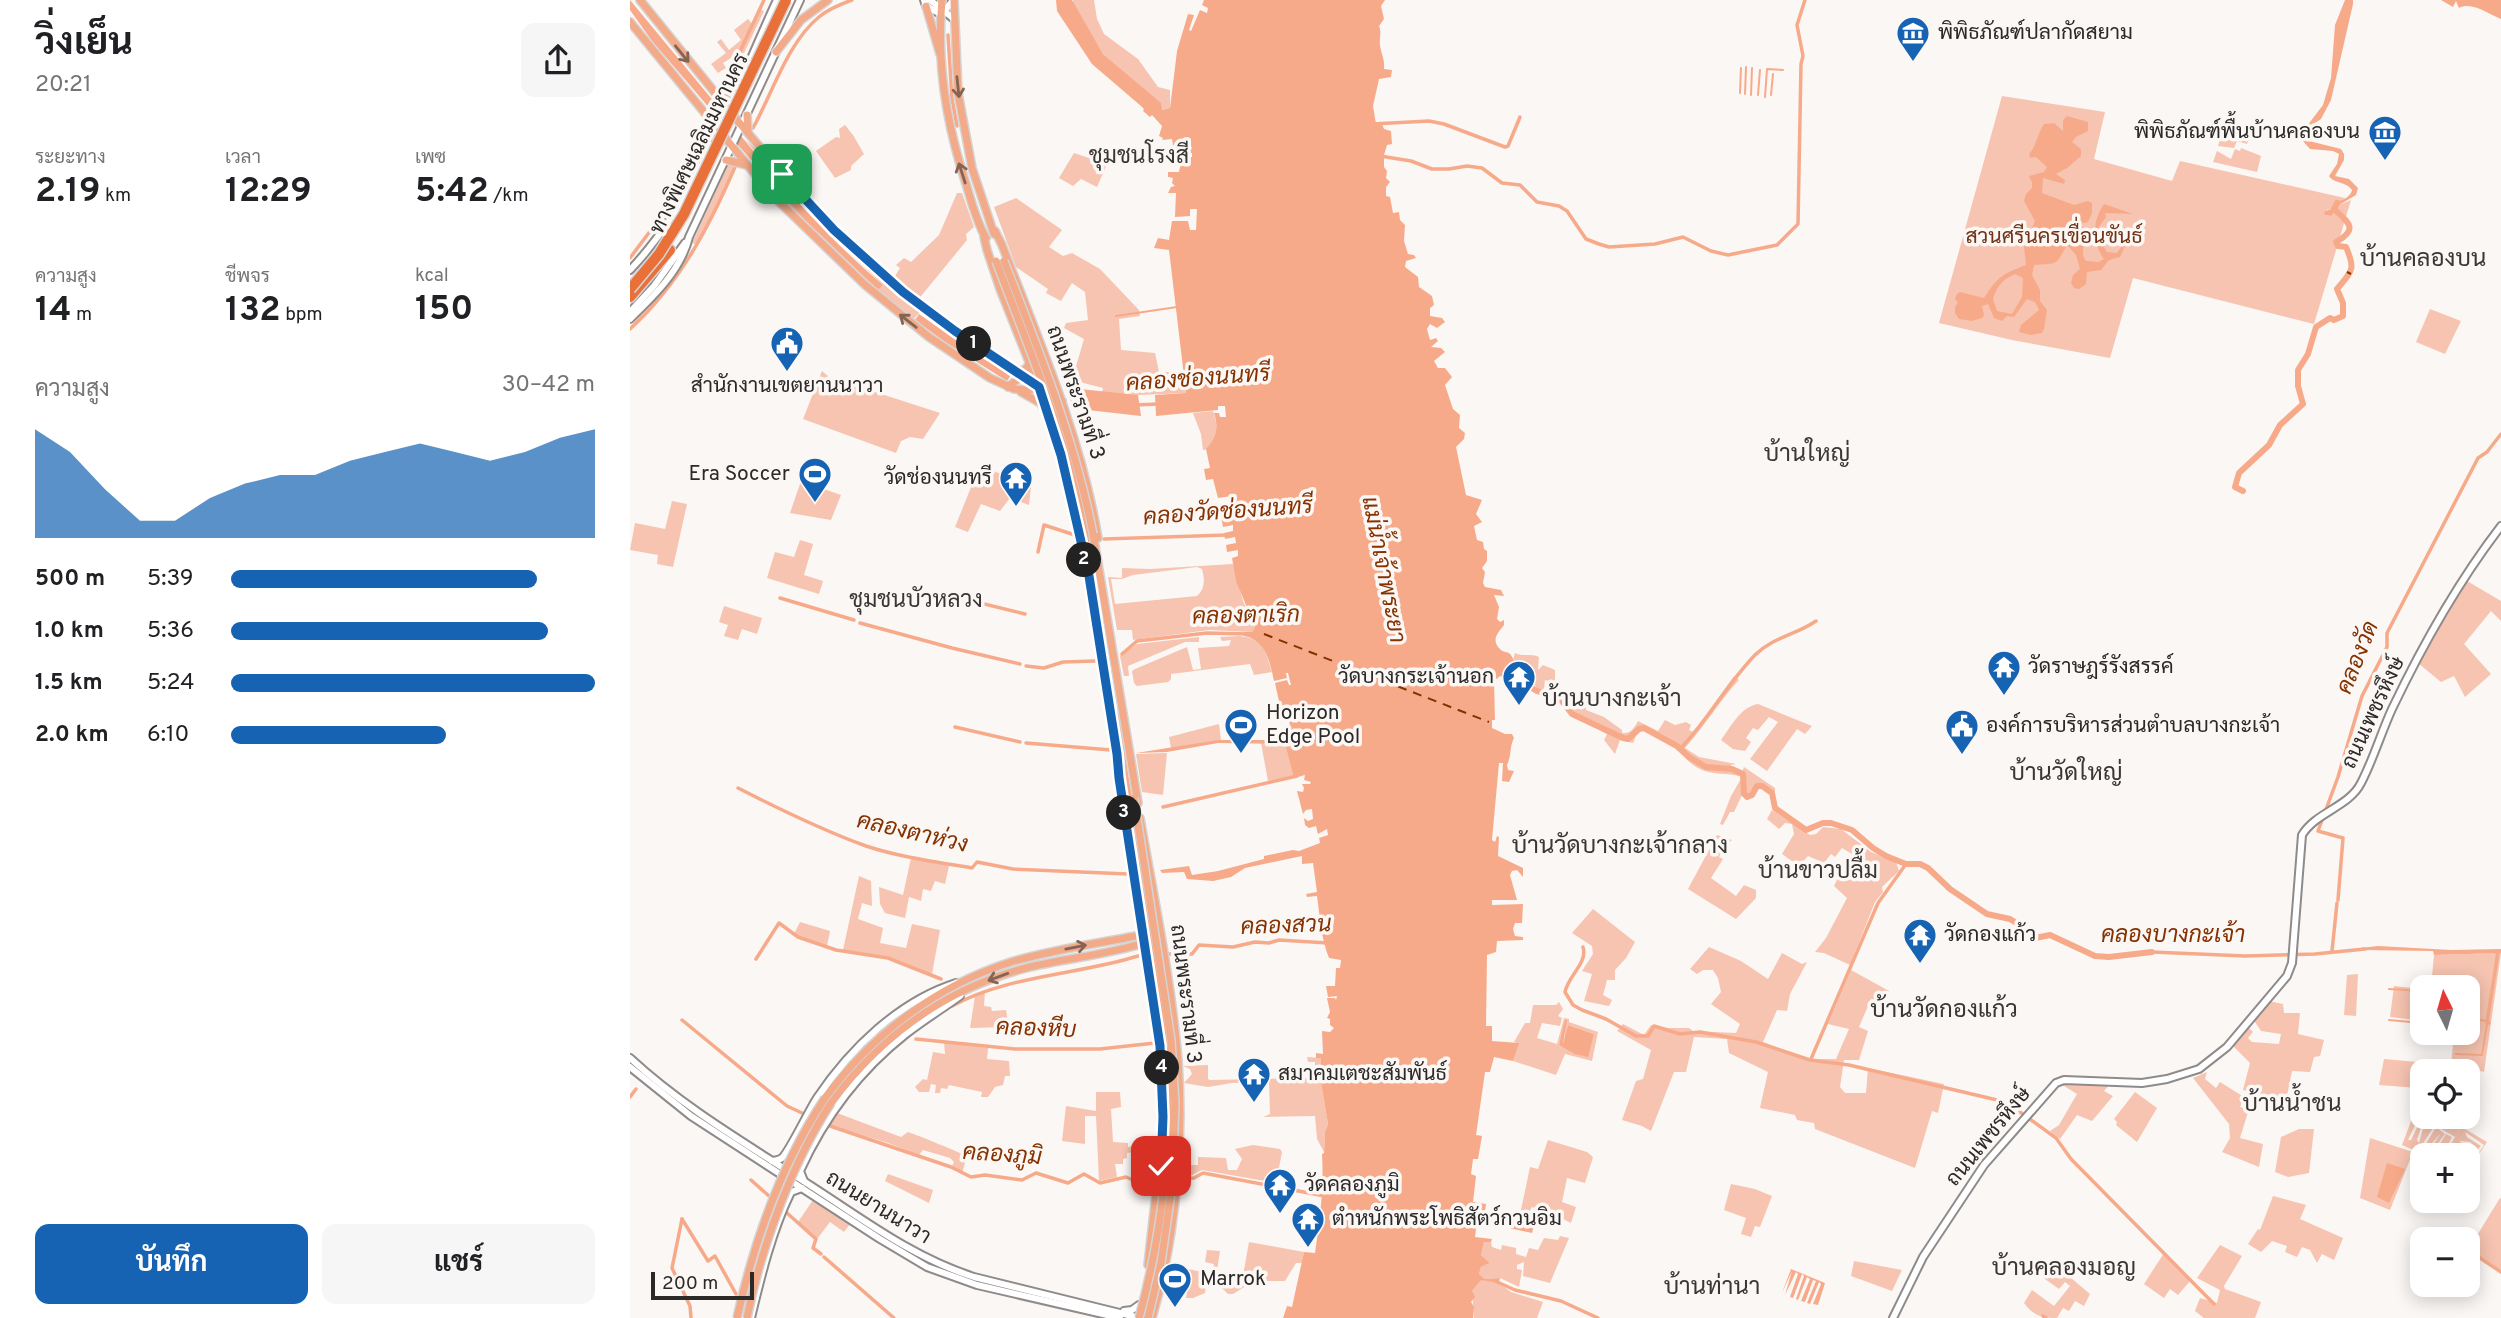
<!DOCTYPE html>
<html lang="th">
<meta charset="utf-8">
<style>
:root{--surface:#fff;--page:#f6f6f6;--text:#202124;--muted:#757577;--accent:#1563b2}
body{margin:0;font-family:Overpass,Sarabun,sans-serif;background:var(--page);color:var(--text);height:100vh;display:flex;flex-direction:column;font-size:26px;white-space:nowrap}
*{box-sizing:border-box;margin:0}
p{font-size:23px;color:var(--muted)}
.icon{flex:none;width:38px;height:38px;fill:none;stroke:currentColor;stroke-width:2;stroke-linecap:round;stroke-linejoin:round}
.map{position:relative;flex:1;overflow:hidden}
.drawer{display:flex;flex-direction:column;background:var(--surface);width:630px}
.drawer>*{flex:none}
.needle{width:46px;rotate:355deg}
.tools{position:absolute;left:1780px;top:975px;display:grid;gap:14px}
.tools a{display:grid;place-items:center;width:70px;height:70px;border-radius:14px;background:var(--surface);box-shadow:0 4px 18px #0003;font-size:35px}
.scale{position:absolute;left:21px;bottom:18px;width:103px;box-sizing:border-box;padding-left:7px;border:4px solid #2b2a29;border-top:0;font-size:19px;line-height:24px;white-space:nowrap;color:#2b2a29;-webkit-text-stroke:5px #fbf7f5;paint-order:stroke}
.pin{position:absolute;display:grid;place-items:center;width:60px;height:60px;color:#fff;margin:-30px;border-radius:14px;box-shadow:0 4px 10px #0006}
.km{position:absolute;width:35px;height:35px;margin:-18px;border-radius:50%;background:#222;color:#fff;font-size:19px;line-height:35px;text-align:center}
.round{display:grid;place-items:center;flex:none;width:74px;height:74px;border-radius:14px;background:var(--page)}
.summary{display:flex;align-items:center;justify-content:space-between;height:119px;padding:0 35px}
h1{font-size:38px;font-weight:700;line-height:52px}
.stats{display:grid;grid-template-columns:repeat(3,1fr);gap:10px;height:119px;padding:7px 35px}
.stats div{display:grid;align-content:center}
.stats b{font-size:35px;font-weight:700}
.stats small{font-size:19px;font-weight:400}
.stats p{font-size:19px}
.chart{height:196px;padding:14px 35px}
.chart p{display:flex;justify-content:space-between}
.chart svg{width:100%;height:126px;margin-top:7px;fill:var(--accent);opacity:.7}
.action{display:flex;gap:14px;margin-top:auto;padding:14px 35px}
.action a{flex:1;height:80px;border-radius:14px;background:var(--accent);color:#fff;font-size:28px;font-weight:700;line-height:80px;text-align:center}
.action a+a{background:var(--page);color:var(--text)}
ul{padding:0 35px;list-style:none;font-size:23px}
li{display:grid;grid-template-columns:112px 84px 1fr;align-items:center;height:52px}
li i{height:18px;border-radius:9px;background:var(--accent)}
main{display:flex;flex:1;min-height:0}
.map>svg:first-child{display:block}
</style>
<main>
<section class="drawer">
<div class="summary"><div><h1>วิ่งเย็น</h1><p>20:21</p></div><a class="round"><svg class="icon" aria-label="share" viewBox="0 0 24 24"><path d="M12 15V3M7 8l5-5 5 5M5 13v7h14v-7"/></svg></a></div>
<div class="stats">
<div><p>ระยะทาง</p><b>2.19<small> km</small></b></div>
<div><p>เวลา</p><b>12:29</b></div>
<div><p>เพซ</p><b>5:42<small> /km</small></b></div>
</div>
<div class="stats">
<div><p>ความสูง</p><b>14<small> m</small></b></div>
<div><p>ชีพจร</p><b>132<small> bpm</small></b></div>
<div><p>kcal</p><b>150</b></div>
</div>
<div class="chart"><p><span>ความสูง</span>30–42 m</p>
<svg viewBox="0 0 160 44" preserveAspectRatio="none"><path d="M0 44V6L10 14L20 27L30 38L40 38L50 30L60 25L70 22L80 22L90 17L100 14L110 11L120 14L130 17L140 14L150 9L160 6V44z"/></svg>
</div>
<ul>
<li><b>500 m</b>5:39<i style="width:84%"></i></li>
<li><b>1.0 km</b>5:36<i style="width:87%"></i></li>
<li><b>1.5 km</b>5:24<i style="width:100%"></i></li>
<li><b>2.0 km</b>6:10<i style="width:59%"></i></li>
</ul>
<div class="action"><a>บันทึก</a><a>แชร์</a></div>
</section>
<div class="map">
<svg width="1871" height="1318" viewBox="0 0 1871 1318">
<rect width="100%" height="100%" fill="#fbf7f5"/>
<g fill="#f6c4b0" fill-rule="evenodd">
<path d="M443 0H464L467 19 474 34 508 59 528 87 540 90V108L531 110 530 103 473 54 443 5Z"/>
<path d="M131 10 134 11 98 87 89 89 94 83 109 53 93 63 96 68 88 73 81 64 96 53 87 42 91 39 99 50 111 40 104 30 118 19 123 25Z"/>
<path d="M1372 96 1475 112 1464 159 1542 181 1550 161 1715 198 1703 208 1697 210 1695 215 1700 216 1709 205 1721 200 1684 324 1503 278 1480 358 1382 340 1309 323Z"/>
<path d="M1597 118 1622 129 1617 144 1607 141 1604 148 1588 146Z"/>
<path d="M215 125 223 135 234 154 221 166V170L205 178 186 151 206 137 210 138 209 129Z"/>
<path d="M115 140C132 151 149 180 164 196 204 238 245 276 290 312L283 320 239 285 179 228 113 151 172 217 248 290 253 285 187 222Z"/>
<path d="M1611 148 1631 156 1627 172 1583 162 1587 151 1601 159 1605 149 1610 151Z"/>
<path d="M444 153 477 164 467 187 451 179 443 186 429 178Z"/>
<path d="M99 163H106L67 245 62 243Z"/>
<path d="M327 193H332L344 227 336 234 337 240 287 301 262 281 270 268 266 265 274 258 281 262 309 235Z"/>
<path d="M386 198 432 230 419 247 433 256 442 253 470 269 509 310 510 316 489 319 491 350 525 353 529 372H553L556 393 508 395 472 393 473 388 442 380 454 339 434 328 436 323 458 320 455 292 442 283 431 301 416 293 418 289 386 267 364 207Z"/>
<path d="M1800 309 1831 321 1815 354 1786 342Z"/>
<path d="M192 371 199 377 310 413 293 439 280 437 271 441 266 453 173 419Z"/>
<path d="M583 411C589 429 587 433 578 449L573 450 571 434 563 413Z"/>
<path d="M350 465 401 487 399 505 380 498 370 511 351 504 338 532 325 527Z"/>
<path d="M171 481 211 495 201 520 160 513Z"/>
<path d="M42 501 57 504 43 567 27 564 28 555 0 550 5 523 35 529Z"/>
<path d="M170 540 183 544 174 575 193 581 189 594 137 578 145 552 164 557Z"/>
<path d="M603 564 613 601 625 627 622 632 579 630 503 640 502 630H487L478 577 492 578V568L520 569ZM567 567 572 569C575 580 575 589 567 596L485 604 481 579H492L503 575Z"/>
<path d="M1837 581 1871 601V621L1861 611 1834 644 1861 674 1835 697 1824 676 1811 682 1788 663Z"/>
<path d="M94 606 132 618 127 634 112 629 108 640 94 636 98 625 89 622Z"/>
<path d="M610 636C635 639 635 651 642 672L624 675 620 664 541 674V679L538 682 507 686 504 683 502 671 505 669 557 647 563 670 571 669 568 648 599 646 601 640 592 641 590 637Z"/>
<path d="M569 637V642H555L498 666 499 676H494L490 656 507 644Z"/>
<path d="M885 653C892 657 901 653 909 657L908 670 913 665 925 670V683L915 680 914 689H931L944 703 956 706V710L974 717 992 730V733C1001 734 1004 728 1008 721L1028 731 1035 720 1045 725 1056 722 1061 725 1059 730 1064 732 1104 676 1109 680C1089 701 1075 726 1055 748L1069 757 1106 764 1101 765 1100 770 1112 773 1114 767 1145 788V792L1126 784 1119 795 1115 793 1112 795 1104 812H1100L1093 825 1090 824 1101 796 1112 777C1098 772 1081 776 1068 768 1060 764 1054 756 1047 750 1038 741 1025 736 1014 729L1008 731 1003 743 990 740 985 754 974 740 977 734 941 715 928 700 904 692 906 686C892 679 878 671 885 653Z"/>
<path d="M1128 704 1182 726 1175 734 1167 729 1137 771 1120 759 1148 722 1139 717 1128 730 1123 728 1116 738 1121 742 1115 751 1103 749 1091 740C1101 727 1110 707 1128 704Z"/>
<path d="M589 724 591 740 541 748 539 737Z"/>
<path d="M631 743 655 744 664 776 638 781Z"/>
<path d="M537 753 533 795 512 792 506 754Z"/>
<path d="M1142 810 1180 835 1186 834 1193 827 1211 829 1241 852 1266 862 1269 871 1252 887 1253 892 1245 902 1220 965 1194 953 1185 952 1196 938 1217 898 1204 886 1208 878 1202 875 1212 862H1217L1222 854 1212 848 1205 857 1201 854 1194 863 1178 856 1169 866 1152 854 1164 834 1162 824 1155 823 1149 829 1137 819Z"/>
<path d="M1087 835 1102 840 1093 848 1089 857 1093 859 1081 878 1106 896 1114 885 1126 890V898L1106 919 1058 889Z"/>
<path d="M281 858 319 866 315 884 305 881 301 891 293 889 291 901 279 897 275 918 255 913 250 904 249 887 273 895Z"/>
<path d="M229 876 241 881 242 906 232 903 228 919 253 928 250 943 276 948 282 924 310 930 302 974 260 957 213 950Z"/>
<path d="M963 909 1005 942 996 958 985 970V980H977L973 995 982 1000 979 1006 954 1001 962 974 952 971 963 954 962 946 942 933Z"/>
<path d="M170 922 200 931 197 946 164 934Z"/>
<path d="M1079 947 1111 961 1138 979 1152 953 1172 964 1177 962 1160 994 1157 1011 1147 1010 1133 1042 1179 1059H1206L1219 1029 1198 1024 1221 970 1259 991 1255 1001 1241 999 1229 1027 1238 1031 1229 1060H1214L1210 1087 1215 1093H1236L1238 1068 1314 1084 1308 1113 1302 1111 1285 1168 1185 1129 1184 1123 1167 1120 1165 1115 1130 1108 1138 1072 1099 1053 1097 1039 1064 1037 1056 1072H1044L1021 1131 1012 1126 992 1120 1006 1081 1013 1079 1021 1050 987 1031 993 1024 1014 1035 1021 1025 1038 1028H1059L1063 1031 1106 1033 1110 1024 1081 1004 1091 992 1088 978 1083 970H1073L1067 974 1060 969Z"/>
<path d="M1871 953 1854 1072 1827 1065 1815 1071H1792V1082L1788 1088 1749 1085 1754 1059 1821 1065 1824 1033 1838 1032V987H1801L1804 955Z"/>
<path d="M1728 974 1726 1016 1714 1015 1717 975Z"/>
<path d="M1764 986 1792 989V1021L1760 1017Z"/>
<path d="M355 991 354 1006 361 1007 362 1011 376 1010 378 1022 375 1027 340 1028 345 996Z"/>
<path d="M1638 1001 1653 1004 1654 1013H1670L1668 1034 1694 1040 1690 1056 1684 1057 1680 1072 1662 1071 1656 1101 1613 1090 1620 1063 1603 1046 1617 1026 1623 1032 1618 1038 1622 1042 1649 1044 1651 1034 1631 1031 1623 1019Z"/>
<path d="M929 1002 933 1009 928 1016 932 1018 930 1026 912 1023 907 1038 927 1044 934 1018 939 1019V1022L968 1032 962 1061 935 1054 926 1075 883 1061 888 1043 884 1042 895 1023H900L903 1005H926ZM936 1020 934 1044 938 1025 964 1034 954 1056 929 1045Z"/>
<path d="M314 1042 358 1048 357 1059 379 1061 380 1076H375L373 1085 365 1087 358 1097H351L352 1092 319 1085 317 1089 311 1088 310 1093H305L306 1085 301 1084 299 1092H289L285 1087 293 1079 297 1080 303 1052 315 1054Z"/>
<path d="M677 1057 691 1058V1083L698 1124 695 1132 694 1152 687 1139 685 1116 633 1117 640 1114 639 1081 602 1083 578 1087 554 1083 562 1074 560 1069 553 1066 578 1065V1079L580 1080 676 1078 685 1075V1062H678Z"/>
<path d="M1577 1072 1575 1079 1586 1088 1590 1082 1614 1097 1610 1107 1619 1109 1610 1138 1633 1144 1629 1167 1592 1152 1600 1138 1599 1124 1563 1078Z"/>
<path d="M1431 1084 1479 1085 1474 1091 1483 1096 1462 1121 1447 1115 1430 1139 1420 1131 1429 1125 1447 1094Z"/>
<path d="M466 1092H490L491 1107 481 1109 483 1142 498 1143V1147L504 1146V1152L497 1153V1158L493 1159V1164H485L487 1177 469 1181 466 1116H455V1144L432 1141 436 1106 466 1111Z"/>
<path d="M1505 1092 1527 1108 1507 1142 1486 1125 1487 1122 1484 1119Z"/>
<path d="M1792 1103 1789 1113 1792 1112V1116L1804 1117V1121L1807 1117H1818L1813 1125 1820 1117H1829L1820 1131 1831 1117 1838 1116V1111L1841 1114 1826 1133 1843 1115 1838 1106 1846 1112 1835 1129 1857 1142 1839 1169 1838 1170V1165L1842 1163 1838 1160V1156L1844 1160 1854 1145 1835 1132 1837 1137 1851 1146 1848 1149 1840 1142 1829 1141 1847 1152 1845 1155 1828 1145 1824 1149 1835 1155 1824 1152 1814 1155 1825 1137 1791 1117H1789L1778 1140H1781L1791 1119 1793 1121 1787 1140 1789 1143 1795 1121 1803 1128 1792 1145 1794 1147 1806 1127 1815 1134 1803 1150 1801 1148 1811 1133 1798 1148 1805 1152 1816 1134 1822 1137 1813 1155H1795L1772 1145 1783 1116Z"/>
<path d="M207 1113 271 1137 278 1132C300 1140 316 1147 337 1156L332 1173 322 1166 324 1162 320 1158 293 1150 289 1155 258 1143 200 1125Z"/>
<path d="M1669 1129H1684L1679 1173 1658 1177 1645 1172 1651 1137Z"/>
<path d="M1740 1138 1783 1152 1760 1210 1730 1198Z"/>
<path d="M918 1140 957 1152 963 1157 955 1183 937 1178 932 1202 946 1207 941 1223 933 1219 931 1222 908 1215 909 1209 902 1207 899 1212 891 1210 900 1167 908 1169Z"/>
<path d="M623 1145 650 1149 652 1152 646 1183 572 1170 560 1176 551 1174 552 1169H557L552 1165H568V1157L596 1158 598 1170H607L612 1159 605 1149Z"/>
<path d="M258 1174 303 1190 299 1203 255 1181Z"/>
<path d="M1101 1184 1125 1189 1142 1196 1130 1227 1125 1226 1121 1237 1111 1234 1116 1218 1094 1210Z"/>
<path d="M1643 1196 1676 1205 1670 1219 1713 1238 1704 1260 1692 1254 1687 1263 1680 1250 1672 1247 1667 1257 1655 1252 1657 1246 1642 1241 1631 1252 1618 1244 1628 1229 1630 1230Z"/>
<path d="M1870 1198 1871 1199V1273L1838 1250Z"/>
<path d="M183 1200 220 1224 214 1232 200 1222 187 1239 168 1222Z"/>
<path d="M930 1236 939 1238 920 1283 893 1276 894 1262 887 1265V1269L892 1270 889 1287 870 1278 855 1279 849 1274 851 1267 860 1263 851 1255 854 1242H861L862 1247 871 1250 872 1245 886 1248V1254L896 1257 899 1248 908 1250 914 1238 928 1240Z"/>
<path d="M619 1242 674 1252 672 1263H666L655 1281H624L603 1294H598L591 1287 576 1284 575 1293 563 1298H556L560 1274 557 1273 558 1269 582 1274 584 1264 575 1262 577 1250 590 1251 586 1277 612 1281Z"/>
<path d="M1590 1245 1612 1256 1594 1286 1595 1289 1631 1302 1625 1318H1574L1565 1311 1570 1298 1587 1303 1590 1290 1567 1278Z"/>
<path d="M1534 1253 1560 1281 1548 1295 1540 1289 1534 1298 1514 1284Z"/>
<path d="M1224 1261 1272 1270 1262 1291 1221 1276Z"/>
<path d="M1421 1261 1460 1294 1454 1306 1445 1301 1439 1311 1433 1308 1427 1318C1411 1318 1404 1316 1394 1303L1402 1290 1424 1306 1440 1286 1435 1282 1429 1289 1412 1277Z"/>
<path d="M851 1279 869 1283 881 1292 913 1302 907 1318H844L842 1291Z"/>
</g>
<g fill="#f7aa89" fill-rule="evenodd">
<path d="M0 0 90 109 87 117 22 41 0 10Z"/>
<path d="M426 0H442L473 54 531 103 532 110 540 108 547 51 558 14 564 15 559 30 561 31 570 10 577 13 578 8 572 5 574 0H755L751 6 754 19 749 26C752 33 749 37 750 45 751 54 755 59 754 69L762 70 761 77 749 79 743 106 746 124H752L754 129 761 131 762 144 757 145 754 155V167L757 171 756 178 760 182 756 187V196L760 197 763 213 769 212 770 220 775 225 774 241 778 254 784 255 786 258 776 261 775 267 788 277 789 287 802 296 804 305 800 308V316L812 318 815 322 807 328 800 324 797 329 800 340 806 338 808 341 801 347 811 348 815 352 804 361 808 368H815L822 377 815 385 823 409 830 415 829 428 835 433 834 439 826 447 836 495 852 500 846 514 852 522 844 526 847 540 853 542 854 549 857 551V561L852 568 855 572 853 583 855 587 871 590 874 596 864 595 869 607 867 619 870 622 874 620V625C868 633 860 640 871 650 877 654 876 650 881 655 886 662 884 670 889 677L886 682 870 676 864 681 865 720H862V728L875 734H882L884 738C879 748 882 755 877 765L878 770 884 771 879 782 872 781 873 763H869L862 840 865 842 867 836 869 837 868 856 893 868V877L887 870 882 871 880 875 887 900H862V905L893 904 892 923H885L883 929 885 936 893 937V940L867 941 866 952 857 955 856 1026H862V1041L889 1043 883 1061 864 1057 860 1072H855L846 1135 852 1136 848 1159H843L841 1174 846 1176 843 1202 856 1204 855 1212 904 1226 902 1233 847 1221 845 1237 862 1239 861 1242H854L851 1255 860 1263 851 1267 849 1274 855 1279 870 1278 869 1283 851 1280 842 1291 845 1297 841 1302 844 1307 843 1318H653L657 1306 662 1307 674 1252 685 1253C690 1218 694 1188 692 1154L694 1153 695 1132 698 1124 691 1083V1058H686V1053L693 1054 692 1031 700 1032 704 1028 700 1025V1019L697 1018 700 1012 697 998H705L706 1000 707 996 698 997 696 986H705L706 968H710L711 960 699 958C691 938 690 917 687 896L677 897 676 894 687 892 683 863 672 864V856L615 868 601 877 583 881 557 879 554 872 532 873 530 870 559 866 562 875 588 871 634 859V856L663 850 669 851 690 843 689 838 698 835 697 829 688 834 686 826 679 828 675 825 674 818 678 821 683 819 682 809 676 810 673 814 667 791 673 792 674 788 672 784H680L681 782 674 780 675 775 664 778 655 744 588 743 537 752 506 753 588 740H656L660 737 659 709 657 706H650L645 683 657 680 659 685H661L658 673H656L657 678 644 681C640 662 636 640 614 636V632H622L625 627 606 581 602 558 608 556V550L597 552 596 545 606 543 605 537 595 539 594 533 603 531V525L593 527 589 505 599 504 602 512H604L602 496 588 498 583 479 576 480 574 469 580 468 576 449C586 438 589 428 584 413H589L590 417H596L595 406H588V410L526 416 525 395 556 393 539 250 524 248 528 238 539 240 542 221H558L560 230H566L567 209H560V216L545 217 546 193H538L541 187 545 186 542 183 543 178 538 177V172H549L552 157H562V153L552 154V150L547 151 546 145H543L542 139 532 140 533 138 529 136 532 126 522 115 520 117 513 111 514 109 511 106 462 64 427 11Z"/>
<path d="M1715 0H1723V4L1701 100 1691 119 1685 123 1677 136 1679 141 1711 149 1714 154V160L1705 176 1719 179 1728 188 1726 195 1709 205 1701 216 1695 215 1694 212 1703 208 1707 201C1713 201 1721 196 1722 190 1716 181 1704 184 1699 176L1707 164 1709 154 1703 151 1680 149 1672 140 1677 126 1693 105 1701 78 1705 25Z"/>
<path d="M1811 0H1871V19C1858 14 1842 1 1829 8L1826 1 1823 7Z"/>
<path d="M1437 116 1458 122V131L1446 137 1442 142 1451 149V156L1437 168 1426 174 1435 180 1434 184 1413 178 1412 193 1444 205 1458 201 1462 203V213L1458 222 1449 224 1458 231C1458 241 1448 252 1456 261L1469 262 1474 259C1462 243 1462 221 1474 204L1503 214 1475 213 1476 217 1468 228 1470 235 1475 237 1473 245 1477 252 1487 253 1501 232 1504 231 1505 235 1498 240 1490 257 1479 260 1471 270 1457 272 1456 284 1449 289 1444 288 1441 283 1443 275 1450 269 1446 255 1437 245C1425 266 1430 263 1404 265L1402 275 1410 290V301L1417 310 1414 329 1412 333 1401 335 1389 332 1391 325 1409 310 1405 302 1397 299 1384 317 1377 316 1372 321 1364 318 1358 304 1352 306 1354 315 1352 318 1342 321 1329 319 1325 313V307L1328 303 1325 299 1327 294 1330 292 1354 298C1368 276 1373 274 1396 265L1394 247 1405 221 1394 201 1396 194 1402 188V182L1399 176 1414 172 1417 167 1406 157 1400 158 1399 154C1407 145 1407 134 1414 124L1424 123 1433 131V120ZM1385 274 1393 278 1392 297 1382 314 1367 311 1363 299C1367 286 1372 280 1385 274Z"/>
<path d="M111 136C155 189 200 240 253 285L248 290 172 217 107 144Z"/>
<path d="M289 314 347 355 381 375 377 381 315 342 285 320Z"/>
<path d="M440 388 508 395 511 416 449 409 442 403 437 392Z"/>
<path d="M1748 946 1822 950 1871 949V953L1804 955 1803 951 1730 950V948Z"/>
<path d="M935 1020H937L933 1044 938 1025 964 1034 958 1057 945 1054 929 1045Z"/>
<path d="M1757 1163 1775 1169 1759 1203 1747 1197Z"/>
<path d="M1161 1269 1195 1283 1188 1305 1183 1304 1191 1284 1189 1282 1180 1304 1177 1303 1186 1281 1183 1280 1175 1302 1171 1301 1180 1279 1177 1277 1168 1300 1166 1299 1174 1276 1172 1274 1163 1298 1160 1297 1168 1274 1166 1272 1155 1295 1162 1271 1152 1293Z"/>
</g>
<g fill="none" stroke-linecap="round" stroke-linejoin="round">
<g stroke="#f7aa89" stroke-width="2">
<path d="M1110 93 1111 68"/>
<path d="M1115 94 1116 67"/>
<path d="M1121 95 1122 68"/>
<path d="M1128 95 1130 70"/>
<path d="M1141 95 1143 74"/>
<path d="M1135 97 1137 69 1153 70"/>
<path d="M486 316 547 307"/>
<path d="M1759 989 1792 991"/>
<path d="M1838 1018 1857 1021"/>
<path d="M1759 1020 1792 1023"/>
<path d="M1826 1054 1852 1055 1857 1024"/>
</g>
<g stroke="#f7aa89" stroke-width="3.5">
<path d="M318 35 322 99 327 126"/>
<path d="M93 88 134 0"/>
<path d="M742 124 799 121 814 124 875 147 878 146 890 117"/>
<path d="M123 128C142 94 158 42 189 17 198 9 211 4 222 0"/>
<path d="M750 156 781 161 802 169H819L837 166 852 168 872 183 890 185 907 202 929 206 937 211 956 239 969 244 979 247 1025 244 1053 237 1081 251 1098 255 1147 245 1168 224 1171 64 1173 56 1167 25 1175 0"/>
<path d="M0 258 36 210 75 127"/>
<path d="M0 329C50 283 79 227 105 167"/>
<path d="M505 405 528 404"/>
<path d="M474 539 597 535"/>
<path d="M408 552 414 525 445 535"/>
<path d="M150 598 224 620"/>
<path d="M330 598 395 614"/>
<path d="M230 623 322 648 390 664"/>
<path d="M492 654 507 641 577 633 618 634"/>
<path d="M396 666 414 668 433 662 465 661"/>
<path d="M487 713 512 874"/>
<path d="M325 727 390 742"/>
<path d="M396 743 481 750"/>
<path d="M1050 749C1078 720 1097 684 1125 655 1143 637 1166 635 1186 621"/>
<path d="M108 788C149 809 192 830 236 846 269 857 307 862 342 868L347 862 383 869 498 874"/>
<path d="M533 807 667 776"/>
<path d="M1708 900 1713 838 1688 831 1708 777 1732 696 1757 647V633L1848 458 1857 452 1871 434"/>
<path d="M953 947C958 963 938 976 935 992L943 1005 952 1010 976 1019 1006 1036H1018L1024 1026 1050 1034 1070 1032 1126 1042 1180 1060 1219 1065 1367 1100 1390 1112 1426 1138 1441 1159 1584 1304"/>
<path d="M1702 951 1707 903"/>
<path d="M1522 952 1615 956 1685 954 1735 949"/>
<path d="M538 954H562L569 945 603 947 625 942 639 943 649 940 698 943"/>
<path d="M126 959 149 923 168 937 206 950 258 958 311 979"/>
<path d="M322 1006C379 975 447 975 508 956"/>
<path d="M52 1020 157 1106 200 1126 321 1167 341 1177 355 1175 392 1180 406 1173 438 1183 454 1174 470 1183 496 1177 512 1184 527 1180"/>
<path d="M1859 1023H1857L1868 952H1865"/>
<path d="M286 1039 385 1049H470L525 1043"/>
<path d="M1181 1059 1248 903 1276 864"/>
<path d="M0 1097 6 1089"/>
<path d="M549 1179 564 1178 573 1173 695 1196"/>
<path d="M121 1180 139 1196"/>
<path d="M157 1213 186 1239 183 1248 191 1254"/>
<path d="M535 1214 539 1169"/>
<path d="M52 1219 42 1268 60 1306 61 1318"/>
<path d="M52 1219 78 1261 85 1256 106 1294"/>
<path d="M1841 1252 1871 1272"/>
<path d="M194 1257 264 1318"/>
<path d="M527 1266 532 1228"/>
<path d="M865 1281 885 1290 931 1301 968 1318"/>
<path d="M1413 1316 1416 1318"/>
</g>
<g stroke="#f7aa89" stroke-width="6">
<path d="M1613 491 1605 487 1609 473 1639 445 1650 425 1673 404 1668 386V370L1678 354 1686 327 1700 318 1704 320 1713 316V303L1707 289C1722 271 1726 270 1716 247L1708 246 1706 242C1729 229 1719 223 1704 209L1707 203"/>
<path d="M882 676 907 691 930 699 942 714 993 738 998 739 1009 729 1014 728 1047 746 1059 757 1076 767 1102 769 1113 774 1114 794 1117 797 1122 795 1127 786H1132L1142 793 1145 808 1176 830 1193 823H1201L1222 830 1243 848 1256 856 1276 864H1290L1298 868 1320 889 1357 914 1380 919 1388 924 1400 939 1420 935 1465 956 1479 957 1522 952"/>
</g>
<g stroke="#853100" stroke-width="2" stroke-dasharray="9 7" stroke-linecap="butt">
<path d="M1717 272 1721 274"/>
<path d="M634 634 859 722"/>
</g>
<defs>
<g id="secondary">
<path d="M294 0 296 6 309 13 314 12 323 0"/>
<path d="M300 0 324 19"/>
<path d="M0 270C69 198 105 90 147 0"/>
<path d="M0 312 24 286 55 243"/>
<path d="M0 319C24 296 51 270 59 237L170 0"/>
<path d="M0 1058C53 1107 115 1143 175 1182 230 1217 281 1257 344 1277L510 1318"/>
<path d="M0 1067 61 1116 250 1239 297 1267 347 1285 490 1318"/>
<path d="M142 1161C146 1160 148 1161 152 1158 159 1152 179 1110 187 1098 220 1049 269 1001 326 983"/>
<path d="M174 1181 170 1171C195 1116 229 1071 276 1034 294 1020 312 1009 330 996"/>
<path d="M494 1311 502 1310 509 1305"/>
<path d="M121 1318C131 1276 142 1231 161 1192L172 1188"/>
<path d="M1263 1318 1293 1257 1354 1165 1426 1083 1434 1080 1512 1083 1537 1079 1569 1069 1597 1047 1657 976 1662 963 1672 835C1686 812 1719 807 1731 783 1743 760 1751 733 1762 709 1792 646 1828 582 1871 526"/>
</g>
<g id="primary">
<path d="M10 0 112 126 174 199 204 230 290 306 432 401"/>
<path d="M312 0C306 64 317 127 337 187 342 204 347 223 356 238"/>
<path d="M324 0 328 93 342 168 364 234"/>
<path d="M296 6 310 54"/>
<path d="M0 22 143 196 234 284 299 337 360 378 384 389 399 390 414 386 422 375"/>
<path d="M146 52 171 20 198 0"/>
<path d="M86 93 95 94 106 90"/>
<path d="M117 115 118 132"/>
<path d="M80 120 83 140"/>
<path d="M96 160 116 165"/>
<path d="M365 231 372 245C409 341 451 436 468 538"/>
<path d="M354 237 357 250 370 289 417 407 431 455 459 576"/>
<path d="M378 387 388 379V372L396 369 399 364"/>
<path d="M391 392 410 403 415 409"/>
<path d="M463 534 508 803"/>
<path d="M455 536 459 576 490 763"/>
<path d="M488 759 489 778 526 1011 531 1064 533 1132 518 1265"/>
<path d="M510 818C524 898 541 979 548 1060 554 1145 546 1236 522 1318"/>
<path d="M195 1098C241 1036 305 986 381 962 421 950 464 944 506 936H516"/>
<path d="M201 1103C251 1036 315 989 396 968 436 958 478 955 517 942"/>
</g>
<path id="highway" d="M0 297 40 250"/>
</defs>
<use href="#secondary" stroke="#8f8b8a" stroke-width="10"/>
<use href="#primary" stroke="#d5d4d4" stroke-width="10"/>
<use href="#highway" stroke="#d5d4d4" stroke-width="13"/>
<use href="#secondary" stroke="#fff" stroke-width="6"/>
<use href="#primary" stroke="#f2aa88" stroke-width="7"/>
<use href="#highway" stroke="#e97139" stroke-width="10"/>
<defs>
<g id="primary-bridge">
<path d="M366 261C400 351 438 440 455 536"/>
<path d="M374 261C409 351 445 440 463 534"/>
<path d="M504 798 541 1040 545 1103 542 1186 531 1263 518 1318"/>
<path d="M496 799C504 850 512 901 520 952 528 1002 537 1051 538 1101 539 1174 528 1248 509 1318"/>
<path d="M107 1318C124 1242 151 1164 195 1098"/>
<path d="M117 1318C131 1247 162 1163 201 1103"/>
</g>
<path id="highway-bridge" d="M0 289 29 254 54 214 156 0"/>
</defs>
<use href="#primary-bridge" stroke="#d5d4d4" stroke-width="10" stroke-linecap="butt"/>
<use href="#highway-bridge" stroke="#d5d4d4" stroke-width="13" stroke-linecap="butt"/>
<use href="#primary-bridge" stroke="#f2aa88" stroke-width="7"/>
<use href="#highway-bridge" stroke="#e97139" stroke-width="10"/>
</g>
<defs><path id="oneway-shaft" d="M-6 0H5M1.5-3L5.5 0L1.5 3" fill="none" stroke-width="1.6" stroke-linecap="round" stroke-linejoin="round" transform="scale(1.75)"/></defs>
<g stroke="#856454">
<use href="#oneway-shaft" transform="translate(52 54) rotate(51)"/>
<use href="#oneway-shaft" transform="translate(328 87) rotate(84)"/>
<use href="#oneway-shaft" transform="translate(332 173) rotate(-108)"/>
<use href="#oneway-shaft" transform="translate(278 321) rotate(-142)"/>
<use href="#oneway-shaft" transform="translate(446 947) rotate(-11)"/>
<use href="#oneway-shaft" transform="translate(368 977) rotate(160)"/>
</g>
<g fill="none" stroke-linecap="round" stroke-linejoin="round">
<defs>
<path id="route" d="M152 174 204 230 273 292 325 331 409 387 431 455 459 576 487 754 489 778 530 1046 533 1117 531 1166"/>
</defs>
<use href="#route" stroke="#fff" stroke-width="14"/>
<use href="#route" stroke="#1563b2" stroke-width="9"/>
</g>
<defs>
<symbol id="museum-pin" viewBox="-11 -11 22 30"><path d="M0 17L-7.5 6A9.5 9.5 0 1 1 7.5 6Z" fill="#1563b2" stroke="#fbf7f5"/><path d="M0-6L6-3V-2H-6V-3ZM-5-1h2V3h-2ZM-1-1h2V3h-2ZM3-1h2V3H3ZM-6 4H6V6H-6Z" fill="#fff"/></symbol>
<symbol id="civic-pin" viewBox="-11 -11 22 30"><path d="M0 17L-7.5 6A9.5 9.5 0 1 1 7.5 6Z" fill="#1563b2" stroke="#fbf7f5"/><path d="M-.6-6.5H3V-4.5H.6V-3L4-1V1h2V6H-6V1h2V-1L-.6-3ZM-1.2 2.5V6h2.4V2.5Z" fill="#fff"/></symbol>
<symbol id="stadium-pin" viewBox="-11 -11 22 30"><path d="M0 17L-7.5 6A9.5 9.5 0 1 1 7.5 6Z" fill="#1563b2" stroke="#fbf7f5"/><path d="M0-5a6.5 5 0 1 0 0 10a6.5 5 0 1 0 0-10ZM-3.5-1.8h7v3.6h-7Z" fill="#fff"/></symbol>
<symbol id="temple-pin" viewBox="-11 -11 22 30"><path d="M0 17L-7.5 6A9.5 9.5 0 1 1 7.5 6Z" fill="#1563b2" stroke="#fbf7f5"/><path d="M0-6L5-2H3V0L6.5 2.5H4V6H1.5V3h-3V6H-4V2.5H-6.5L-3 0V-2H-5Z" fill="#fff"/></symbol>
</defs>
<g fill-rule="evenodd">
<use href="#museum-pin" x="1264" y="14" width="38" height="52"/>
<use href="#museum-pin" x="1736" y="113" width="38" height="52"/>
<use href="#civic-pin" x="138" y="324" width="38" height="52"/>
<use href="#stadium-pin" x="166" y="455" width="38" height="52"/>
<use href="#temple-pin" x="367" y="459" width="38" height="52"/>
<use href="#temple-pin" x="1355" y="648" width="38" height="52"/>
<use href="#temple-pin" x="870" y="658" width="38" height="52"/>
<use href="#stadium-pin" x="592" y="706" width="38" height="52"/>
<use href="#civic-pin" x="1313" y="707" width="38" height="52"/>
<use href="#temple-pin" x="1271" y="916" width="38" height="52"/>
<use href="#temple-pin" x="605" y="1055" width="38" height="52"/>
<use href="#temple-pin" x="631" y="1166" width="38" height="52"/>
<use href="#temple-pin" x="659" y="1200" width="38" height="52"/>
<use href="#stadium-pin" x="526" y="1260" width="38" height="52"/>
</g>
<g text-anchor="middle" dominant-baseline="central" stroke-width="7" stroke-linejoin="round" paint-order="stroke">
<g font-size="21" fill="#2b2a29" stroke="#fbf7f5" text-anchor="start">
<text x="1308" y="33">พิพิธภัณฑ์ปลากัดสยาม</text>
<text x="1730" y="132" text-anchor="end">พิพิธภัณฑ์พื้นบ้านคลองบน</text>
<text x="157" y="386" text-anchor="middle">สำนักงานเขตยานนาวา</text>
<text x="160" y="474" text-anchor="end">Era Soccer</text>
<text x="362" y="478" text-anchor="end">วัดช่องนนทรี</text>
<text x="1398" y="667">วัดราษฎร์รังสรรค์</text>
<text x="864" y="677" text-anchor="end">วัดบางกระเจ้านอก</text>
<text x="636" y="713">Horizon<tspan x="636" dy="24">Edge Pool</tspan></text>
<text x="1356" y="726">องค์การบริหารส่วนตำบลบางกะเจ้า</text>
<text x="1314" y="935">วัดกองแก้ว</text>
<text x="648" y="1074">สมาคมเตชะสัมพันธ์</text>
<text x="674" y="1185">วัดคลองภูมิ</text>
<text x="702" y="1219">ตำหนักพระโพธิสัตว์กวนอิม</text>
<text x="570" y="1279">Marrok</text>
</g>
<g font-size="21" fill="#2b2a29" stroke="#fbf7f5">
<text transform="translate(70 144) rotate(-64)">ทางพิเศษเฉลิมมหานคร</text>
<text transform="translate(445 393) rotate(71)">ถนนพระรามที่ 3</text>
<text transform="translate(1744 713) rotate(-65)">ถนนเพชรหึงษ์</text>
<text transform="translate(555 994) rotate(83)">ถนนพระรามที่ 3</text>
<text transform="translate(1359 1137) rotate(-51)">ถนนเพชรหึงษ์</text>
<text transform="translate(248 1208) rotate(32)">ถนนยานนาวา</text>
</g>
<g font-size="21" fill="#6f3317" stroke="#fbf7f5">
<text x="1424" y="237">สวนศรีนครเขื่อนขันธ์</text>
</g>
<g font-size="23" fill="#3a3735" stroke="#fbf7f5">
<text x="509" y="157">ชุมชนโรงสี</text>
<text x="286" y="601">ชุมชนบัวหลวง</text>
<text x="1188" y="872">บ้านขาวปลื้ม</text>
</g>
<g font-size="23" font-style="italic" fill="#853100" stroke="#fbf7f5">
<text transform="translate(568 380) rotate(-4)">คลองช่องนนทรี</text>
<text transform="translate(598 513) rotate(-4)">คลองวัดช่องนนทรี</text>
<text transform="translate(752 570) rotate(79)">แม่น้ำเจ้าพระยา</text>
<text transform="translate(616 617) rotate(-1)">คลองตาเริก</text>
<text transform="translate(1729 658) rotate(-68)">คลองวัด</text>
<text transform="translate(282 834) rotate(13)">คลองตาห่วง</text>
<text transform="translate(656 927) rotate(-2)">คลองสวน</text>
<text x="1543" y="936">คลองบางกะเจ้า</text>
<text transform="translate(406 1030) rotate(2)">คลองหีบ</text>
<text transform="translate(372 1156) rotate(4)">คลองภูมิ</text>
</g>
<g font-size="24" fill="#3a3735" stroke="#fbf7f5">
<text x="1793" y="260">บ้านคลองบน</text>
<text x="1177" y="455">บ้านใหญ่</text>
<text x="982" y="700">บ้านบางกะเจ้า</text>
<text x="1436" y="774">บ้านวัดใหญ่</text>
<text x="990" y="847">บ้านวัดบางกะเจ้ากลาง</text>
<text x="1314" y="1011">บ้านวัดกองแก้ว</text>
<text x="1662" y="1105">บ้านน้ำชน</text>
<text x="1434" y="1269">บ้านคลองมอญ</text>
<text x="1082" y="1288">บ้านท่านา</text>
</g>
</g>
</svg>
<div class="tools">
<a><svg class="needle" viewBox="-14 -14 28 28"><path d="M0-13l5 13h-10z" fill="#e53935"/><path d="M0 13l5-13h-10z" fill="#757577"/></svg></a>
<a><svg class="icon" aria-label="locate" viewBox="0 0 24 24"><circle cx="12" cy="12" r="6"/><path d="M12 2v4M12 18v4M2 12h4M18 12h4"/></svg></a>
<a>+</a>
<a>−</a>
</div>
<div class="scale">200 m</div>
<div class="pin" style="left:152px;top:174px;background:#1e9e55"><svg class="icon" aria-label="arrive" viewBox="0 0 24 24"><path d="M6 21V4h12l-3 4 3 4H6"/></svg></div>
<div class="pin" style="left:531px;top:1166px;background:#d93025"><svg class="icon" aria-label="check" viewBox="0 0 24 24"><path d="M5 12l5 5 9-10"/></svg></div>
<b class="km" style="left:344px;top:344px">1</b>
<b class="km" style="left:454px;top:560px">2</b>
<b class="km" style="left:494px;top:813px">3</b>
<b class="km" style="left:532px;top:1068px">4</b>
</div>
</main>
